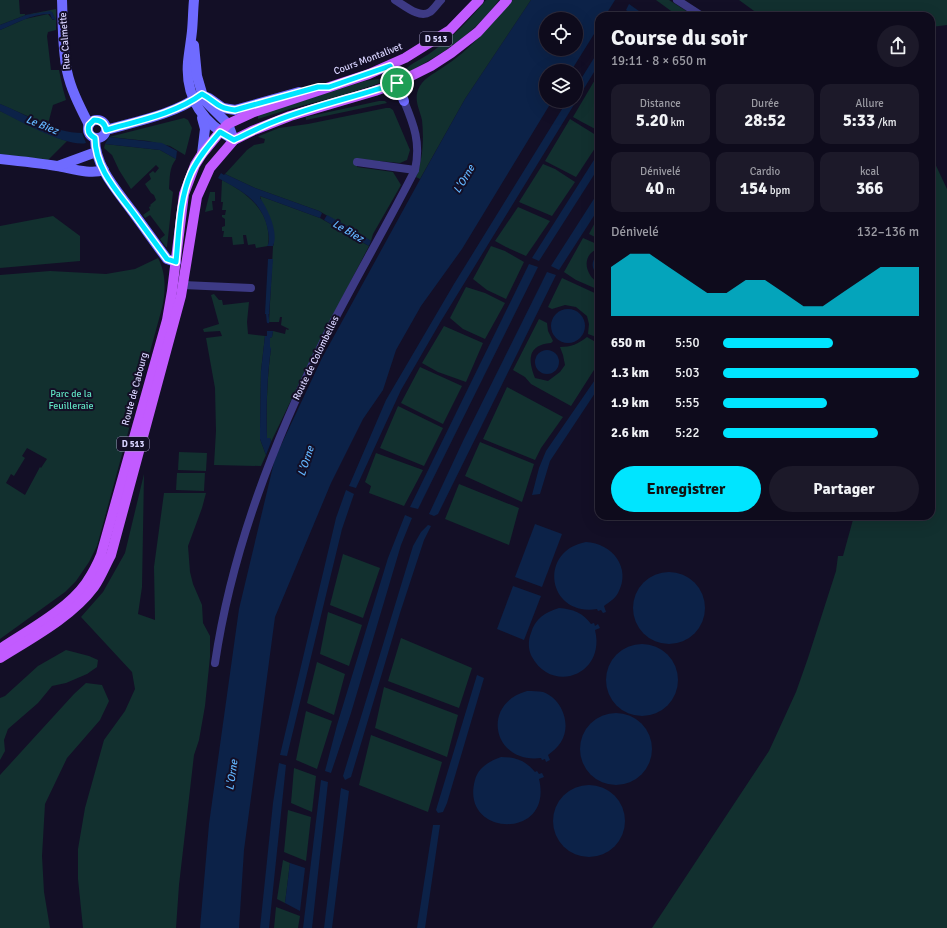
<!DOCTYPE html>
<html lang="fr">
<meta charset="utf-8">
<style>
:root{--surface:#0e0b1c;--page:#1c1929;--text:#f1f3f6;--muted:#9b9ba3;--line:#2e2b3b;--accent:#00e5ff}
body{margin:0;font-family:Signika,sans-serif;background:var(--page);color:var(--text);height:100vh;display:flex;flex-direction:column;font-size:15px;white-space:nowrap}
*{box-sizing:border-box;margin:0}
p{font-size:13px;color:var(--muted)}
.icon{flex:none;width:22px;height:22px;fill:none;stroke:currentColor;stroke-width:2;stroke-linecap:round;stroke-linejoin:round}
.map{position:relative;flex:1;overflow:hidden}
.panel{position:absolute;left:595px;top:12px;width:340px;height:508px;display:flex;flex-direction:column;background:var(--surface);border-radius:12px;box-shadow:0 4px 16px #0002,0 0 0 1px var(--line)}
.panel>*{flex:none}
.controls{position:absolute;left:539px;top:12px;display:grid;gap:8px}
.controls a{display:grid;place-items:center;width:44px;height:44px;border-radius:50%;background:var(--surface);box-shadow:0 4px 16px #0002,0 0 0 1px var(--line);font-size:20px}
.pin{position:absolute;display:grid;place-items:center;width:34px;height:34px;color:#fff;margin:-17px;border:2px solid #fff;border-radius:50%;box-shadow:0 1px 4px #0007}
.round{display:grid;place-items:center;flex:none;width:42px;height:42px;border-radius:21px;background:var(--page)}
.overview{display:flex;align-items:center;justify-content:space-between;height:68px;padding:0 16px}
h1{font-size:22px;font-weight:700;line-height:30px}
.metrics{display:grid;grid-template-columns:repeat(3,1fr);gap:6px;height:68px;padding:4px 16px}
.metrics div{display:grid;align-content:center;border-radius:10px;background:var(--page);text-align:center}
.metrics b{font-size:17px;font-weight:700}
.metrics small{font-size:11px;font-weight:400}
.metrics p{font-size:11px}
.chart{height:112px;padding:8px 16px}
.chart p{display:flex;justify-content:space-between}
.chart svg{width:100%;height:72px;margin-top:4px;fill:var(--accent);opacity:.7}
.primary-button{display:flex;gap:8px;margin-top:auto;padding:8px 16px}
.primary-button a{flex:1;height:46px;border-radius:24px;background:var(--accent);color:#111;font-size:16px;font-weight:700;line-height:46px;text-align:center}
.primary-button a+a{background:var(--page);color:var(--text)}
ul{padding:0 16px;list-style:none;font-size:13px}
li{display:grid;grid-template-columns:64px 48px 1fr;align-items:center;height:30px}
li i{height:10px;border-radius:5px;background:var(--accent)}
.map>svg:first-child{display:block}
</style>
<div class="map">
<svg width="947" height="928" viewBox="0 0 947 928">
<rect width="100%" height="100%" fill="#130f26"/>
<g fill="#12302f" fill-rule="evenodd">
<path d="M0 0H19L20 14H25V15L56 9V30L48 32 47 36 51 70H59L63 89 66 100 53 105 48 124 50 125V126L0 104V30L25 19 48 14 53 20 55 19 52 12 26 15 0 25Z"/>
<path d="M486 0H499C472 37 439 56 399 77 408 63 420 61 433 51 453 37 470 19 486 0Z"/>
<path d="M512 0H531L465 99 420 179 416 177C423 159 424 139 422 120 420 110 414 101 418 90 422 79 433 74 442 68 470 50 491 25 512 0Z"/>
<path d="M656 0H669L694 16H678Z"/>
<path d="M739 0H947V25L931 27V16H761Z"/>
<path d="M599 73V131L582 122 573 117Z"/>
<path d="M378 79 386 81 344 95 293 108 258 119V115L267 112 365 81Z"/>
<path d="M379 101H385L387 103 306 120V117Z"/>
<path d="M386 108H390L393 110 410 150 407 160 400 163 358 159 357 167 393 172 401 185 373 234 371 241 319 211 255 188 225 174 247 150 254 145 264 143 265 139 258 137 259 136 279 128 308 124Z"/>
<path d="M0 111C22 121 43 134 67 141L48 160 0 154Z"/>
<path d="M184 118 188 120 192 128 185 155 170 146 148 141 109 137Z"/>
<path d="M570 119 599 137V142L576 177 545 161Z"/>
<path d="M105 144 160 150 176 159C169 168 170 177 169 189L173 192 167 247H166L160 239 165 235 150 215 145 218 143 215 150 210 149 207 151 206 150 205 156 200 154 195 151 193 145 184 151 179 149 174 153 171 155 173 159 168 156 165 131 189 119 170 112 155 104 148Z"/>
<path d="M931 155 947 189V928H652L769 751 796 692 808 658 836 571 838 556H843L854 516H931Z"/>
<path d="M543 164 555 169 575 182 552 216 519 202Z"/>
<path d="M222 180C248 193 273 213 268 246L256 248 255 244 248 245 246 235H243L244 244 233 245 232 237H223L224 231H222V227L225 226V219L222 217V215H225L226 210H222L223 202H221Z"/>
<path d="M210 192H215V201H212L213 210 205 212Z"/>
<path d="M260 196 320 218 369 246 318 344 271 442 270 438H267C266 408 267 378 271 348H270V338L272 337 273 331 285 334 286 329 288 330 289 329 281 325 282 317H280L279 322H269L273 246 274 244Z"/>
<path d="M518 207 550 221 526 256 506 247 495 241Z"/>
<path d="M599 215V239L589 234Z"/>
<path d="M53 216 80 236V261L0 268V226Z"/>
<path d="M583 238 599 245V247C597 249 593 251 591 253 582 262 588 278 599 283V290L576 280 564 272Z"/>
<path d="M491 246 505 251 524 262 506 299 487 290 473 279Z"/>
<path d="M158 258C166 273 166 291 162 308L97 546 89 562 76 581 65 592 0 639V275L50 271 106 274 135 269ZM27 448 47 459 41 468 40 467 25 495 6 483 11 474 14 476 25 458 22 456Z"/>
<path d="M562 278 599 295V338L588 334 589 324 587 316 576 307 565 305 552 309 548 307Z"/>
<path d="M466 287 485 293 505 303 485 339 463 329 450 318Z"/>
<path d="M214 294 219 300H222L223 305 249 302 247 322 248 334 265 336 261 371 260 428V439L266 455 261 466 214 465 216 431 215 388 206 338 222 336 220 331 204 332 203 329 219 324 211 295Z"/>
<path d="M539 319 547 323 548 331 553 341 551 343C527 345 528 360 535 378L548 381 560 372 565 365 563 355 560 347C571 347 578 344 587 337L599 344V362L571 406 531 384 525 377 513 370Z"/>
<path d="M444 326 483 343 466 382 438 372 422 363Z"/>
<path d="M420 367 462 386 443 424 401 403Z"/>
<path d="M507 387 563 417 541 448 535 460 483 439Z"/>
<path d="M398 406 443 428 424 466 380 448Z"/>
<path d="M480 442 534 464 522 502 465 476Z"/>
<path d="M179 452 207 453 206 471 178 470Z"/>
<path d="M376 453 423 470 404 506 369 493 371 486 365 482Z"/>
<path d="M177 473H205L204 491 176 490Z"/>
<path d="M144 474 142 587 138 614 155 620 154 567 164 493H206L202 508 188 546 190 572 193 584 202 605 203 623 210 636V657L205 706 199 740 194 755 179 885 176 928H83L78 879V849L85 808 104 740 125 711 135 689 132 672 81 617 103 592 125 553Z"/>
<path d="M459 484 519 508 509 545 445 519Z"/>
<path d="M343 554 380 568 363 618 330 605Z"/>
<path d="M328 612 362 625 349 666 320 654Z"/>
<path d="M401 638 472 668 459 708 388 681Z"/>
<path d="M66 650 89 656 98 660 97 667 87 674 66 683 52 686 38 703 8 729 4 740 5 751 0 760V698L5 696 38 666Z"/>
<path d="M317 662 345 674 334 715 307 703Z"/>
<path d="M86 683 102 685 109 701 100 720 67 758 45 804 42 856 44 892 50 928H0V775L74 694Z"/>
<path d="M384 687 458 715 447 757 375 728Z"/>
<path d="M306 711 332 721 317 769 296 760Z"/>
<path d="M371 735 442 762 428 812 359 785Z"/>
<path d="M294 768 316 776 312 812 291 803Z"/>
<path d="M288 810 311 817 306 861 284 852Z"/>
<path d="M283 860 290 863 285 903 277 899Z"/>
<path d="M276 907 300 916 298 928H274Z"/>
</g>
<g fill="#0c2248" fill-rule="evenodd">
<path d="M531 0H615L605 16H599V26L571 71H546V101H552L462 249 421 306 396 350 383 390 363 419 331 483 275 617 244 850 239 928H200L209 824 239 609 275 458 322 358 423 174 465 99ZM546 19H576V49H546Z"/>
<path d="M629 4 646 16H634L626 10Z"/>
<path d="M50 11 52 12 56 20 52 19 50 14C34 13 14 24 0 30V25L26 15Z"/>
<path d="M599 50V64L441 321 401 390 356 488 349 486 386 400 454 284 567 101H576V87Z"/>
<path d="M0 104C26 114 54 133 82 133L86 143C69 148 17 120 0 111Z"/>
<path d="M109 137 162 143 177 151 176 159 160 150 105 144Z"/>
<path d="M599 152V167L539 261 532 258Z"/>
<path d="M221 173 224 175 225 174 255 188 319 211 322 213 320 218 260 196V198C268 209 279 233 273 246H267C270 243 269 236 268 231 263 202 243 191 218 178Z"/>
<path d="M599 191V208L559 270 551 266Z"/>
<path d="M327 215 347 226 371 241 369 246 324 220Z"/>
<path d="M599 253V276C590 269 591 260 599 253Z"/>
<path d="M268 259H273L269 314H265Z"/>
<path d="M529 264 538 267 418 509 410 507Z"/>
<path d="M547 272 556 275 438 514 434 516 429 514 463 441Z"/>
<circle cx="568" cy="326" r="17"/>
<path d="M267 331H273L272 337 270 338V347L271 348C267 377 266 408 267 438H270L271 442 266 455 260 439V428L261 371 265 336H267Z"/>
<circle cx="547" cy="362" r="12"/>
<path d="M599 374V387L550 461 540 494 532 495 539 468 546 451Z"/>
<path d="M346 490 354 494 342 529 287 756 280 755 336 518Z"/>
<path d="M405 515 412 518 401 545 351 713 331 773 325 771 337 725 388 558Z"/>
<path d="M535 524 562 534 542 587 515 577Z"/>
<path d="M428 525 431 526 424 540 400 613 351 777 345 780 343 776 413 546 421 532Z"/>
<path d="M586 542C612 543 632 568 618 593 615 599 609 602 604 606L606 612 603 613 601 610 598 611 597 609C548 617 537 551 586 542Z"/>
<circle cx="669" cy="608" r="36"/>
<path d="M513 586 541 596 524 640 497 629Z"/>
<path d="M559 608C573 609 583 613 591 624L594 623 595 626 598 624 600 628 595 630C606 674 553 695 532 657 528 650 528 640 531 633 535 619 545 612 559 608Z"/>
<circle cx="642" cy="680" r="36"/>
<path d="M477 675 484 678 447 803 443 812 438 813 436 810Z"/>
<path d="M527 691C533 691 538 691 543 692 562 699 572 724 561 742 558 747 553 751 548 755L550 760 546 762 545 759 542 760 541 758C493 764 480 704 527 691Z"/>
<circle cx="616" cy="749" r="36"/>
<path d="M501 757C516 757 526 761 535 772L537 771 539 774 542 773 544 777 539 779C554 841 459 837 475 780 478 768 489 761 501 757Z"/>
<path d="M279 763 286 765 269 928H260L273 803Z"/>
<path d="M321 780 328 782 312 928H303Z"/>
<circle cx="589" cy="821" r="36"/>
<path d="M341 788 349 791 332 928H324Z"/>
<path d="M433 825H440L425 928H417Z"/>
<path d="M290 863 305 868 300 911 285 903Z"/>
</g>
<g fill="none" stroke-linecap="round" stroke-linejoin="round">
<path stroke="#0c2248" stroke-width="2.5" d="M267 311 268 322"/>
<g stroke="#3d3a85" stroke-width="8">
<path d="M395 0C404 5 419 19 430 12 434 9 437 4 441 0"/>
<path d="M677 0 702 16"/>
<path d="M357 162 415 170"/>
<path d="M183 285 251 288"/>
<path d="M215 663C232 549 274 441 325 338 354 281 386 227 415 170 421 143 414 125 404 101"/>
</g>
<g stroke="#6f6bff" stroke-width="10">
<path d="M62 0C63 23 62 48 67 71 71 90 80 107 89 125"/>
<path d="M194 0C193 10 193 21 192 31 191 41 189 52 188 62 185 98 203 123 234 140"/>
<path d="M194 45 197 76 204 100 228 124 234 140"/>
<path d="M390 66 404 101"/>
<path d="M202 95 209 98 223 108 235 110 299 92"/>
<circle cx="97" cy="129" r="9"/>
<path d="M106 130C134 122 175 114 199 96"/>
<path d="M95 138C95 167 116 189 132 211 144 227 155 243 167 259L176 262"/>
<path d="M202 154 205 129 202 118"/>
<path d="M0 159C19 161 38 163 57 166 70 168 90 175 104 170"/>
<path d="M58 166 96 152"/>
</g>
<g stroke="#c25bff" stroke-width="10">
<path d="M0 649C27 631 68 609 86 583 92 574 97 565 101 555L167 320 172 291 184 194 195 165 202 154 220 132 228 124 254 112 369 74 405 58 450 30 479 0"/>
<path d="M0 658C30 639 72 617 94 587 101 577 105 566 111 555L181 296 197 197 210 168 234 140 252 131 290 116 375 91 397 83 431 66 451 53 478 32 507 0"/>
</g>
</g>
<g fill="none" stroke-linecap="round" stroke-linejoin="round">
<defs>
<path id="route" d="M390 66 397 83C356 97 313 106 273 122 260 127 247 134 234 140L220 132C209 145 198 158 191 173 179 200 179 233 176 262L167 259C156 244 145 229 134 214 117 191 95 168 95 138 89 135 87 131 89 125L94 120C101 120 105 123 106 130 137 121 175 114 202 94 217 102 216 108 235 110L318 87H329Z"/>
</defs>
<use href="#route" stroke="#fff" stroke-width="8"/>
<use href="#route" stroke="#00e5ff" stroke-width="5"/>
</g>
<g text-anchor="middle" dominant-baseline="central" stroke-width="4" stroke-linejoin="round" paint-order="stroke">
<g fill="#130f26" stroke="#9e99be" stroke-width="1">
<rect x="420" y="32" width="32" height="14" rx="3"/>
<rect x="117" y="437" width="32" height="14" rx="3"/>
</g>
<g font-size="9" font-weight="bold" fill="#d9d4ff">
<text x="436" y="39">D 513</text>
<text x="133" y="444">D 513</text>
</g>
<g font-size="10" fill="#d9d4ff" stroke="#130f26">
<text transform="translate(65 41) rotate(-94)">Rue Calmette</text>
<text transform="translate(368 59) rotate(-21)">Cours Montalivet</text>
<text transform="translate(316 358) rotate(-64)">Route de Colombelles</text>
<text transform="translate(135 389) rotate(-75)">Route de Cabourg</text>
</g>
<g font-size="10" fill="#5fe0c0" stroke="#130f26">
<text x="71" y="394">Parc de la<tspan x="71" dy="12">Feuilleraie</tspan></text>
</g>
<g font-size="11" font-style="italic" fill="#62b6ff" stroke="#130f26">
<text transform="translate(42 125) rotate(22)">Le Biez</text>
<text transform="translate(464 179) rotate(-59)">L'Orne</text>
<text transform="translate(348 231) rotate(30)">Le Biez</text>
<text transform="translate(306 461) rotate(-72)">L'Orne</text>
<text transform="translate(232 775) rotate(-82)">L'Orne</text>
</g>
</g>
</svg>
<div class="controls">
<a><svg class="icon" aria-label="locate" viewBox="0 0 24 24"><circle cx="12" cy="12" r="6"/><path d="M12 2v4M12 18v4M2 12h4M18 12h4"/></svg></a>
<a><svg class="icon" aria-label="layers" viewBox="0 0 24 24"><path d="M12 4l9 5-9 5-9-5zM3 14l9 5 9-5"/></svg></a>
</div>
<div class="pin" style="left:397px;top:83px;background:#1e9e55"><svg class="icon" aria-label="arrive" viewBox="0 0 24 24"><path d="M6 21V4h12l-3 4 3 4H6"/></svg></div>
<section class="panel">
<div class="overview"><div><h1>Course du soir</h1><p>19:11 · 8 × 650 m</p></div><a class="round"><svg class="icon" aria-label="share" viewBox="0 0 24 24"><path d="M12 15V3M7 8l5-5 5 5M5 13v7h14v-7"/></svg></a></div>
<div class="metrics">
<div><p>Distance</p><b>5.20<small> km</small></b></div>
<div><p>Durée</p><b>28:52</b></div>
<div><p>Allure</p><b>5:33<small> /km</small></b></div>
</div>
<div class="metrics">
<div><p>Dénivelé</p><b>40<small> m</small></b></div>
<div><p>Cardio</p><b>154<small> bpm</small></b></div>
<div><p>kcal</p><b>366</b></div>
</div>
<div class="chart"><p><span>Dénivelé</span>132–136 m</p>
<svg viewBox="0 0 160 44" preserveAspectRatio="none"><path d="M0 44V14L10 6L20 6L30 14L40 22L50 30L60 30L70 22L80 22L90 30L100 38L110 38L120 30L130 22L140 14L150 14L160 14V44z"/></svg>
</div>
<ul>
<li><b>650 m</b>5:50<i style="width:56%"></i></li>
<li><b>1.3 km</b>5:03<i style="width:100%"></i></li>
<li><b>1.9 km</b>5:55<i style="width:53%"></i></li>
<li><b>2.6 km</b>5:22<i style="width:79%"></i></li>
</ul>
<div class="primary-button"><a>Enregistrer</a><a>Partager</a></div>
</section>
</div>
